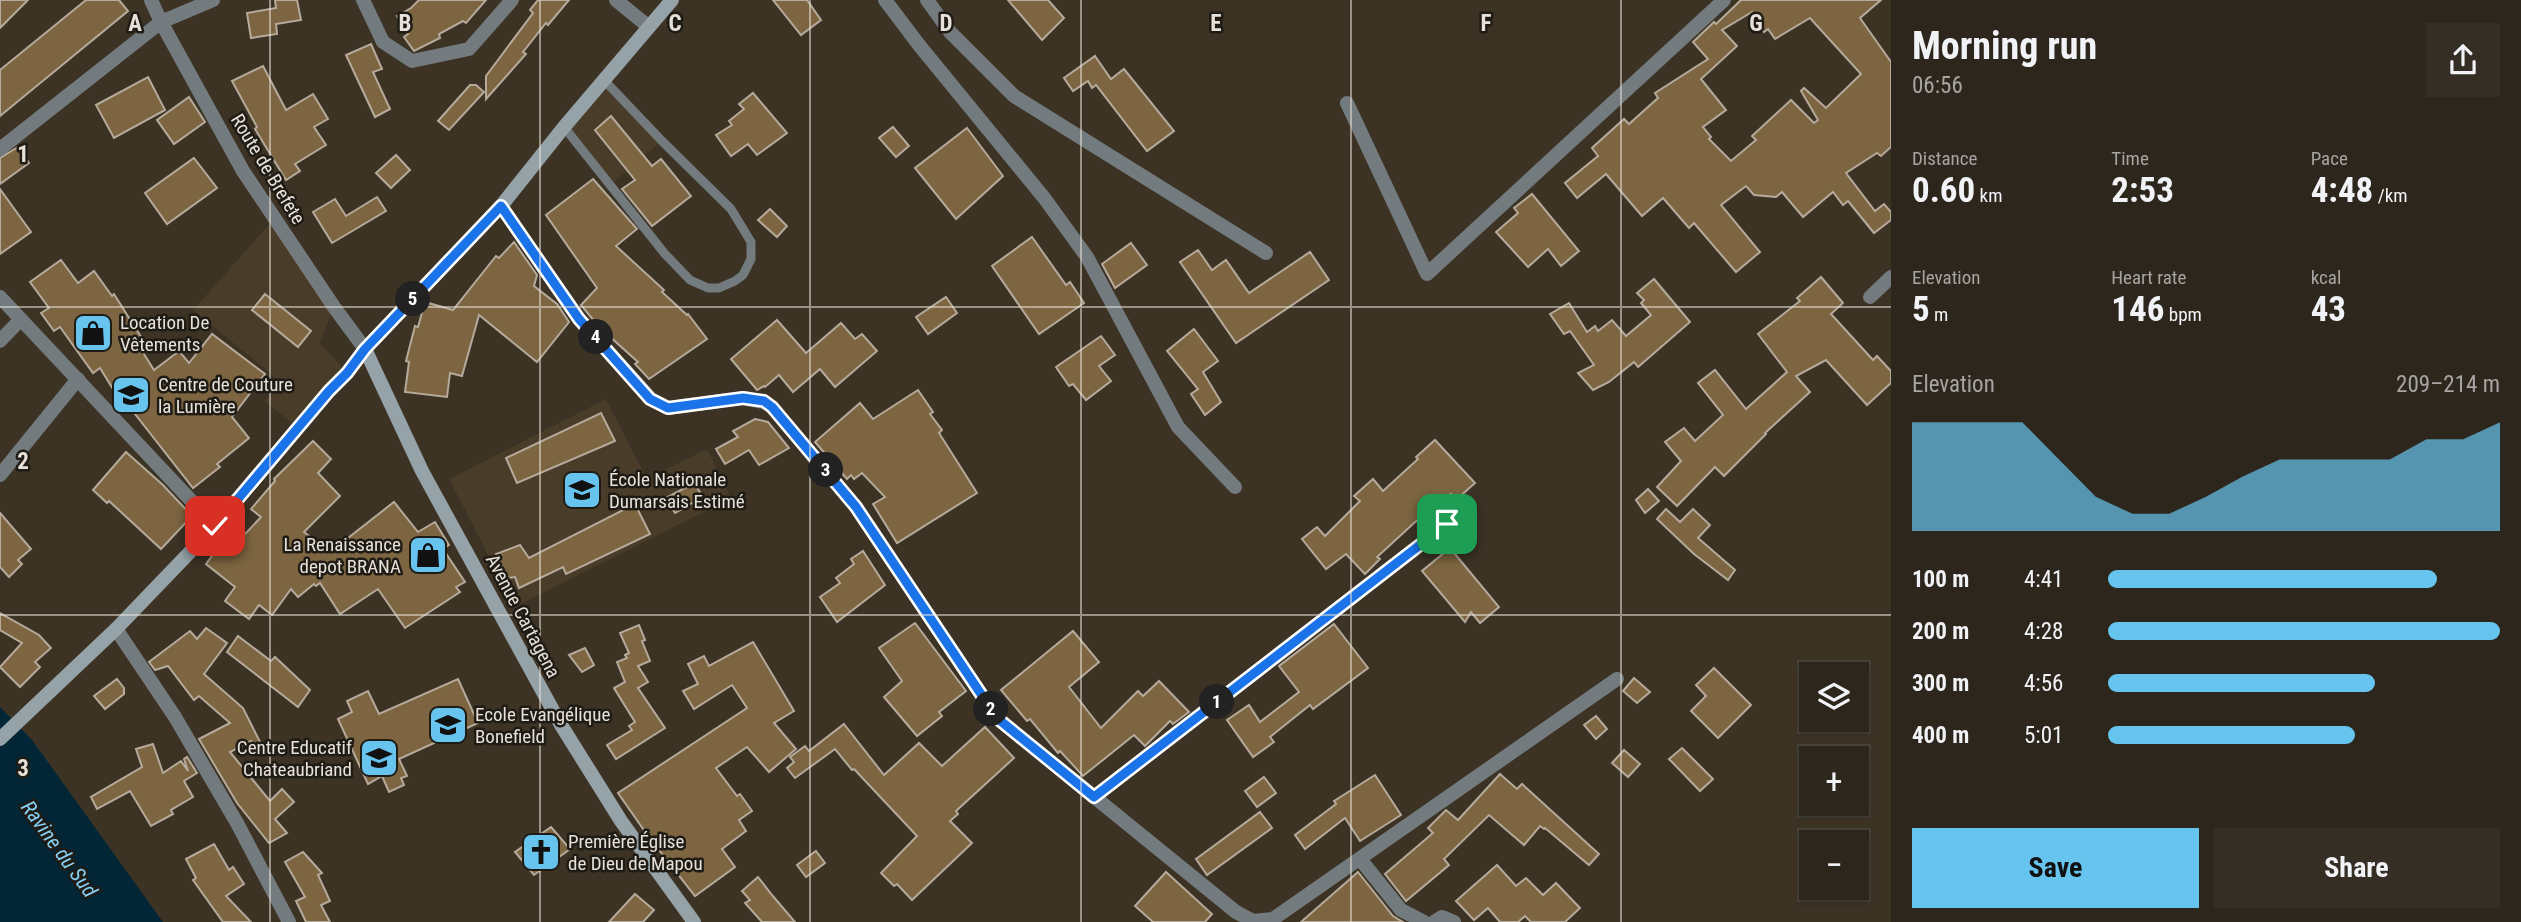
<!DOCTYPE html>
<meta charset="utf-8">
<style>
:root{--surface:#2d261c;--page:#352e25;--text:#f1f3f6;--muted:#a7a5a3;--line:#48433b;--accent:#66c4ef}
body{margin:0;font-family:"Roboto Condensed",sans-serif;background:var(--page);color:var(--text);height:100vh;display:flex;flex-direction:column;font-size:26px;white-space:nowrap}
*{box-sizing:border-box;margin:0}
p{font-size:23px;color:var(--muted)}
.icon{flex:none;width:38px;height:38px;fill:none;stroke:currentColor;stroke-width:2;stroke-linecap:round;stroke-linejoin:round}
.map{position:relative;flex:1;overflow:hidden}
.panel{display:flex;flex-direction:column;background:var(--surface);width:630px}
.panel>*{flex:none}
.tools{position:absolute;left:1799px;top:662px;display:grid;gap:14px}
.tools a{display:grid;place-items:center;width:70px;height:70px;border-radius:0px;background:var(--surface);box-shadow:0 2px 5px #0004,0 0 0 2px var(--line);font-size:35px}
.pin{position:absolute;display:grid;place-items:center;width:60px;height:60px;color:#fff;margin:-30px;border-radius:14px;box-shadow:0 4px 10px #0006}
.km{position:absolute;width:35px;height:35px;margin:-18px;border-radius:50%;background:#222;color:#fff;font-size:19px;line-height:35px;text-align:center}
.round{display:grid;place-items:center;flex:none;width:74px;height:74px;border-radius:0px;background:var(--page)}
.headline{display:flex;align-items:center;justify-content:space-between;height:119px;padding:0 21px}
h1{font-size:38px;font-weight:700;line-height:52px}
.metrics{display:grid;grid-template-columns:repeat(3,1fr);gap:10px;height:119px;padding:7px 21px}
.metrics div{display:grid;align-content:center}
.metrics b{font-size:35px;font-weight:700}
.metrics small{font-size:19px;font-weight:400}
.metrics p{font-size:19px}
.chart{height:196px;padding:14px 21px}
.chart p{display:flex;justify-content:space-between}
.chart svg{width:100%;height:126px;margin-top:7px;fill:var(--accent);opacity:.7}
.button{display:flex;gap:14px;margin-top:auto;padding:14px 21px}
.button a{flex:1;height:80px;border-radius:0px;background:var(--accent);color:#111;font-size:28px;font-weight:700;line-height:80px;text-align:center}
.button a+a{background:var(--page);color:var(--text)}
ul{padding:0 21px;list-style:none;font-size:23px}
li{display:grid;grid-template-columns:112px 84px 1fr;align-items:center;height:52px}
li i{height:18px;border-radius:9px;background:var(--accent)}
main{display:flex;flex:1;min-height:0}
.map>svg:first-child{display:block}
</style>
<main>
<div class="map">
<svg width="1891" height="922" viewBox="0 0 1891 922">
<rect width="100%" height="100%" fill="#3c3325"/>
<g fill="#493c29">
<path d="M604 80 662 141 610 185 564 127Z"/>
<path d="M275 218 334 307 320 343 347 373 298 428 265 401 281 382 193 310Z"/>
<path d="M606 399 647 479 707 449 731 498 515 607 449 479Z"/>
</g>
<path fill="#022635" d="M0 707 32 740 163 922H0Z"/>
<g fill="#7c6540" stroke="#b5aa9b" stroke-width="2" fill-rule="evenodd">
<path d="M0 0H28L0 28Z"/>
<path d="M86 0H119L128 11 0 116V70Z"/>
<path d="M275 0H297L301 20 276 24 277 34 251 38 247 13 276 8Z"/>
<path d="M419 0H486L466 23 463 21 439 34 440 38 414 51 404 37 408 34 397 16 411 8Z"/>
<path d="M538 0H569L548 25 546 23 523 52 526 54 486 99V76L533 13 530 10Z"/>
<path d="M773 0H807L821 20 801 35Z"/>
<path d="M1008 0H1048L1064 18 1042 40Z"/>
<path d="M1741 0H1881L1860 18 1891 62V147L1881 156 1877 153 1846 173 1875 211 1884 204 1891 212V220L1874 233 1848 201 1843 205 1833 192 1803 217 1782 192 1776 197 1754 195 1746 186 1721 205 1760 252 1736 272 1694 223 1689 228 1663 198 1642 216 1606 174 1577 198 1565 183 1598 156 1592 148 1624 119 1629 124 1658 98 1655 93 1708 59 1693 42 1714 22 1716 24ZM1752 12 1764 32 1768 29 1775 39 1810 18 1861 74 1826 108 1804 88 1801 91 1818 120 1814 123 1791 100 1752 136 1756 140 1731 161 1709 139 1711 137 1703 127 1726 110 1701 79 1737 46 1722 30Z"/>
<path d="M371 44 382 69 373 72 390 109 375 117 346 55Z"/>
<path d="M1095 56 1111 79 1124 69 1174 131 1147 151 1096 85 1092 88 1088 81 1073 91 1064 78Z"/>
<path d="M263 66 286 110 313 94 328 119 314 127 326 145 295 164 300 171 286 180 255 129 257 127 232 81Z"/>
<path d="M148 77 165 110 114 138 96 105Z"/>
<path d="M470 85H476L484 92 449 130 438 121Z"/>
<path d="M753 93 787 133 757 155 748 144 731 156 716 135 732 125 729 121 744 109 739 104Z"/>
<path d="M189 97 205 122 174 144 157 120Z"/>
<path d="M611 116 652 166 661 159 691 196 652 226 622 189 635 180 595 130Z"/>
<path d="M893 127 909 146 896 157 879 138Z"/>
<path d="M967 128 1003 176 956 219 915 168Z"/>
<path d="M18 147 29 163 0 184V158Z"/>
<path d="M396 155 410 170 391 188 376 173Z"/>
<path d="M194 158 217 188 167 224 145 193Z"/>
<path d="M593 179 637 229 616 246 664 290 662 292 687 315 688 314 707 339 649 379 635 364 638 362 599 327 581 305 597 288 546 215Z"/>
<path d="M0 189 31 232 0 254Z"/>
<path d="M1532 194 1579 251 1561 266 1548 249 1528 267 1496 232 1518 213 1514 208Z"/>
<path d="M377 197 386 211 332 243 313 212 335 199 346 216Z"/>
<path d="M770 209 787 226 777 237 758 220Z"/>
<path d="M1032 237 1066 285 1070 282 1084 303 1039 334 992 266Z"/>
<path d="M514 242 537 275 534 286 557 304 569 322 537 362 479 315 462 376 450 373 447 397 405 392 409 362 406 361 415 326 418 327 425 302 453 310 496 256 499 258Z"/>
<path d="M1131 243 1147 265 1115 288 1102 264Z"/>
<path d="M1198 250 1212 270 1226 260 1249 293 1310 252 1329 280 1236 343 1180 262Z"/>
<path d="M61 260 78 283 94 271 112 296 114 294 143 340 137 343 154 370 179 351 189 363 212 334 265 374 232 417 249 438 217 464 220 467 193 488 124 400 121 402 100 368 93 373 60 327 54 331 41 313 49 308 30 282Z"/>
<path d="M1821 277 1843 303 1831 314 1873 360 1877 356 1891 371V383L1867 405 1826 360 1796 376 1810 392 1765 433 1766 434 1724 476 1715 467 1677 506 1657 487 1681 461 1665 442 1684 428 1695 441 1723 415 1698 383 1715 370 1746 409 1787 372 1758 334 1800 301 1797 298Z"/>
<path d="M1654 279 1690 322 1638 367 1634 362 1609 382 1593 390 1578 373 1594 365 1570 331 1564 334 1550 314 1569 303 1587 332 1595 326 1598 331 1612 320 1626 336 1651 315 1641 303 1644 300 1637 293Z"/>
<path d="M265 294 311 331 298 347 252 310Z"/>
<path d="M946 297 957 313 928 334 916 317Z"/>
<path d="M777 320 806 353 841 323 855 339 862 334 877 351 835 387 820 369 793 392 779 375 765 387 764 386 757 390 731 359Z"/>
<path d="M1194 329 1218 361 1203 372 1221 402 1205 415 1191 394 1198 389 1167 351Z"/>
<path d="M1101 336 1115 355 1099 366 1111 381 1086 400 1073 384 1069 386 1056 367Z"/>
<path d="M918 390 933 412 930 414 942 430 939 433 977 493 897 543 873 504 885 497 862 473 854 479 851 475 847 479 815 442 860 403 873 419Z"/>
<path d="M601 413 615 441 517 483 506 458Z"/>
<path d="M755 419 768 422 789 448 759 465 749 450 725 464 716 449 738 437 733 431Z"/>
<path d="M1435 440 1475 483 1456 500 1451 494 1414 523 1377 557 1380 559 1365 574 1346 554 1326 569 1302 539 1317 527 1325 536 1360 501 1354 496 1373 479 1383 491 1418 459 1416 457Z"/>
<path d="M313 441 331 459 318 473 340 496 304 532 330 552 394 502 418 532 435 522 449 545 443 549 465 582 456 587 460 592 405 628 378 589 340 614 320 583 316 586 314 584 298 597 291 589 272 615 259 605 249 619 225 601 235 587 206 564 223 541 232 548 261 517 251 509 275 481 274 479Z"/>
<path d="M126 452 163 485 192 516 161 549 109 501 107 503 93 490Z"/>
<path d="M694 483 703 497 675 513 666 498Z"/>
<path d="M1648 489 1659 501 1645 513 1636 500Z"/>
<path d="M635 504 650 534 566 574 563 567 519 588 515 577 508 578 496 554 520 545 529 558Z"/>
<path d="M1666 509 1680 522 1693 509 1710 525 1698 538 1735 570 1728 580 1694 554 1657 519Z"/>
<path d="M0 513 31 549 18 560 22 564 9 577 0 567Z"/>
<path d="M1450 548 1499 607 1480 623 1471 612 1465 622 1422 571Z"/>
<path d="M863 551 885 585 837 622 820 597 840 583 836 578 854 564 851 559Z"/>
<path d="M0 613 39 635 51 648 35 662 40 667 20 687 0 667 22 643 0 630Z"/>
<path d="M915 623 966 691 939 712 942 716 917 736 884 697 902 681 879 648Z"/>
<path d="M1334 624 1368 668 1313 709 1310 705 1270 737 1274 742 1253 757 1227 720 1249 705 1260 722 1299 692 1279 666Z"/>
<path d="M639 625 645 640 642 641 650 661 638 666 648 682 638 688 665 728 616 759 607 745 632 730 629 726 635 722 614 688 625 682 617 662 627 658 625 655 629 653 620 633Z"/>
<path d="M206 628 227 643 204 674 243 708 265 752 251 741 230 752 270 801 282 789 294 802 275 819 287 833 269 843 237 803 199 739 230 723 199 696 194 700 168 666 155 670 149 662 190 631 197 639Z"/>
<path d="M1073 631 1099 662 1069 687 1101 728 1138 691 1143 696 1159 681 1189 712 1173 724 1170 721 1145 746 1134 735 1083 776 1060 751 1058 753 1030 719 1027 721 1001 690Z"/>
<path d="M238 636 271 661 275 657 310 690 298 707 227 652Z"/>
<path d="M753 642 794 711 774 723 796 749 769 772 747 747 716 768 737 796 740 794 752 811 739 820 746 831 722 849 735 867 695 896 648 836 618 793 747 708 732 685 694 709 683 691 698 684 688 664 704 656 709 666Z"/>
<path d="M585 648 594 665 582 672 569 655Z"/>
<path d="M1714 668 1751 705 1718 738 1691 711 1706 696 1696 685Z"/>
<path d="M1634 678 1650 692 1637 703 1623 691Z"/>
<path d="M117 679 124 688V694L105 709 94 696Z"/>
<path d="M458 679 478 723 399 759 407 776 401 778 404 785 389 792 382 776 368 784 338 719 352 712 347 701 368 691 379 714Z"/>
<path d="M1596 716 1607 729 1596 739 1584 725Z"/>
<path d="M844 724 884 775 919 743 942 766 985 727 1014 758 956 811 958 814 950 821 972 843 912 900 897 884 894 886 881 873 917 836 854 769 852 770 835 749 795 778 787 768 794 762 790 757 805 746 809 751Z"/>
<path d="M153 744 163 773 181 761 188 771 184 759 187 757 197 773 184 781 193 797 171 810 173 814 151 826 130 791 97 809 91 797 142 767 136 749Z"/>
<path d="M1682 748 1713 779 1700 791 1669 759Z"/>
<path d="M1624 750 1640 764 1628 777 1612 763Z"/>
<path d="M1500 774 1517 789 1522 784 1599 854 1589 865 1545 828 1544 829 1540 826 1524 845 1489 815 1444 859 1449 865 1406 901 1385 874 1433 833 1428 828 1446 810 1458 820Z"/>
<path d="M1375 775 1401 815 1360 841 1345 818 1305 849 1295 835 1336 804 1334 801Z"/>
<path d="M1264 777 1276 793 1257 807 1245 791Z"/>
<path d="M1260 812 1272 828 1207 875 1196 859Z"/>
<path d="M551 827 570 849 534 875 515 852Z"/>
<path d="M214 844 229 870 233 867 244 884 226 896 251 922H223L193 880 196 878 186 859Z"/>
<path d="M816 851 825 863 806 877 797 865Z"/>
<path d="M303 852 322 873 318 875 330 901 321 905 330 922H306L296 901 305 897 285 862Z"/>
<path d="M1497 865 1516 886 1526 878 1543 895 1556 883 1580 908 1565 922H1531L1525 916 1518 922H1500L1488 908 1474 920 1456 901Z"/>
<path d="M1166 872 1212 914 1205 922H1153L1135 906Z"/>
<path d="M1358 872 1393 916 1403 922H1301Z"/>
<path d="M758 877 772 895 795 922H762L745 903 750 900 742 891Z"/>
<path d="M635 894 654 910 643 922H609Z"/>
</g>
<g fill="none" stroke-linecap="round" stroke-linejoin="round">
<path stroke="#737b7f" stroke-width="9" d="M564 127 665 254 690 280 708 288H719L735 281 743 275 751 259V242L731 209 662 141 604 80"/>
<g stroke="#737b7f" stroke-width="14">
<path d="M151 0 161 22 243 171 334 307 365 349"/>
<path d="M363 0 383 42 412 61 469 49 512 0"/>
<path d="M616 0 649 27"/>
<path d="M885 0 919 45 1045 199 1087 257 1178 427 1235 487"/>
<path d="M927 0 950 32 1014 96 1266 253"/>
<path d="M1347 103 1427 274 1724 0"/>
<path d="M0 149 161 22 213 0"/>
<path d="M501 206 579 319 651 399 668 408 743 398 764 402 772 407 856 507 997 718 1236 912 1253 921 1273 919 1617 679"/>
<path d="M0 297 215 526"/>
<path d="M1870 297 1891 277"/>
<path d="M0 341 20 320"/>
<path d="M0 475 78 379"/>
<path d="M116 629 175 717 237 823 289 922"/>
<path d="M1094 797 1447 524"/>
<path d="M1360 859 1401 910 1424 922"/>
<path d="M1434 922 1442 917 1454 922"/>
</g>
<g stroke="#95a2a8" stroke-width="14">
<path d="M365 349 422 471 561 725 621 821 694 922"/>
<path d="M0 739 116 629 215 526 329 391 347 373 365 349 501 206 564 127 672 0"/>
</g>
</g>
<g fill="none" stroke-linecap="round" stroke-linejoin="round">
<defs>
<path id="route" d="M215 526 329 391 347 373 365 349 501 206 579 319 650 399 668 408 743 398 764 401 772 407 856 507 997 718 1094 797 1447 524"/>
</defs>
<use href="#route" stroke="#fff" stroke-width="14"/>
<use href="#route" stroke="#1a73e8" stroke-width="9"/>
</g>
<path fill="none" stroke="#e7e1d9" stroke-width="2" stroke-opacity="0.55" d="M270 0V922M540 0V922M810 0V922M1081 0V922M1351 0V922M1621 0V922M0 307H1891M0 615H1891"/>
<defs>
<symbol id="shop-square" viewBox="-11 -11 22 22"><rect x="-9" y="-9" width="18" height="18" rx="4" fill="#66c4ef" stroke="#1f1b15"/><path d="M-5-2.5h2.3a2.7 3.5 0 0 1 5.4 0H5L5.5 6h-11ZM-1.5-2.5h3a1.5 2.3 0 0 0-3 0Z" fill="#111"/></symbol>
<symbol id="school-square" viewBox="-11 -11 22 22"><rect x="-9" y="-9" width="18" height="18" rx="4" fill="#66c4ef" stroke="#1f1b15"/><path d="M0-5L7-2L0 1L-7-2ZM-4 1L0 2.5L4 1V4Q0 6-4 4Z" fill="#111"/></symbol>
<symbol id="church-square" viewBox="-11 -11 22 22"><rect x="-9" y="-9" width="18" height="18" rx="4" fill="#66c4ef" stroke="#1f1b15"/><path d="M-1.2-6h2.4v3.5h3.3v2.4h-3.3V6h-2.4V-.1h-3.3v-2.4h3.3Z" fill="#111"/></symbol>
</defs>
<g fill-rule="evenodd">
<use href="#shop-square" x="71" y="311" width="44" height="44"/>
<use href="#school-square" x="109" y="373" width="44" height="44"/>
<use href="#school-square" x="560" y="468" width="44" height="44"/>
<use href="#shop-square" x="406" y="533" width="44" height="44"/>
<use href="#school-square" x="426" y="703" width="44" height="44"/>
<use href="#school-square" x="357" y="736" width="44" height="44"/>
<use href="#church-square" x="519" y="830" width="44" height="44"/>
</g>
<g text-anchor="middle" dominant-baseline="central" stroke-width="5" stroke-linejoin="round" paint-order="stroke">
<g font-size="19" fill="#e7e1d9" stroke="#1f1b15">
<text transform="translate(268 169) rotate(59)">Route de Brefete</text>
<text transform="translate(523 616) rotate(62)">Avenue Cartagena</text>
</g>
<g font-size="19" fill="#e7e1d9" stroke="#1f1b15" text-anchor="start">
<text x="120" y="322">Location De<tspan x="120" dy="22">Vêtements</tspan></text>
<text x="158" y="384">Centre de Couture<tspan x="158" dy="22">la Lumière</tspan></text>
<text x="609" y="479">École Nationale<tspan x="609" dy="22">Dumarsais Estimé</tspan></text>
<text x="401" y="544" text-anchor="end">La Renaissance<tspan x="401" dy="22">depot BRANA</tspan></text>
<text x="475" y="714">Ecole Evangélique<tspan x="475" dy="22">Bonefield</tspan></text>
<text x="352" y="747" text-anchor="end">Centre Educatif<tspan x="352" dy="22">Chateaubriand</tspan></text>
<text x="568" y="841">Première Église<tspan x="568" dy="22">de Dieu de Mapou</tspan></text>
</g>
<g font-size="21" font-style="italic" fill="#85d0f4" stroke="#1f1b15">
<text transform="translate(59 849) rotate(54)">Ravine du Sud</text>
</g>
</g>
<g font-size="23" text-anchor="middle" font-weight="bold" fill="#e7e1d9" stroke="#1f1b15" stroke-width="5" stroke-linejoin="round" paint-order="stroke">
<text x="135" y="31">A</text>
<text x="405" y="31">B</text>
<text x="675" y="31">C</text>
<text x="946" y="31">D</text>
<text x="1216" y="31">E</text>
<text x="1486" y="31">F</text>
<text x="1756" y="31">G</text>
<text x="23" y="162">1</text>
<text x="23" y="469">2</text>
<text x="23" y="776">3</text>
</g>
</svg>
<div class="tools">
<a><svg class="icon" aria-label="layers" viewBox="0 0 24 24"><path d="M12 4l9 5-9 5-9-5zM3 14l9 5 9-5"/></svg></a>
<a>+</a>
<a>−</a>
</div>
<div class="pin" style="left:1447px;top:524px;background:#1e9e55"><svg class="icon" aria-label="arrive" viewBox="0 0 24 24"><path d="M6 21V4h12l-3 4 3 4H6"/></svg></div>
<div class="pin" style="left:215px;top:526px;background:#d93025"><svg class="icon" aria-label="check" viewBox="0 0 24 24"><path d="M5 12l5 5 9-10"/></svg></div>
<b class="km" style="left:1217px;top:702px">1</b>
<b class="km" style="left:991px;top:709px">2</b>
<b class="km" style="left:826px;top:470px">3</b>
<b class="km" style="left:596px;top:337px">4</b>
<b class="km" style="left:413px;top:299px">5</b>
</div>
<section class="panel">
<div class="headline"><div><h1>Morning run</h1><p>06:56</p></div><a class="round"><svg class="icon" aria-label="share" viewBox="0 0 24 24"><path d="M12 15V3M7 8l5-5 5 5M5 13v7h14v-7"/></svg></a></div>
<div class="metrics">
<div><p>Distance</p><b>0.60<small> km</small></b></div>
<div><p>Time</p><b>2:53</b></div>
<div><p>Pace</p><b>4:48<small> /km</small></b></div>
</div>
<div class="metrics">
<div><p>Elevation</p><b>5<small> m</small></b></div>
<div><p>Heart rate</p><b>146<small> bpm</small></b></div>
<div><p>kcal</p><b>43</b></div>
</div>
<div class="chart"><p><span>Elevation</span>209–214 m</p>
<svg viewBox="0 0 160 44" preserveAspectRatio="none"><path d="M0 44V6L10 6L20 6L30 6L40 19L50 32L60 38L70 38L80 32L90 25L100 19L110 19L120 19L130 19L140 12L150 12L160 6V44z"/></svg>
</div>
<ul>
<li><b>100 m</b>4:41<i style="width:84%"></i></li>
<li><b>200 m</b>4:28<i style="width:100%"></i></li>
<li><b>300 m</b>4:56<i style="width:68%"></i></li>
<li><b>400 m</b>5:01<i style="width:63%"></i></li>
</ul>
<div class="button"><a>Save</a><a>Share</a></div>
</section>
</main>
